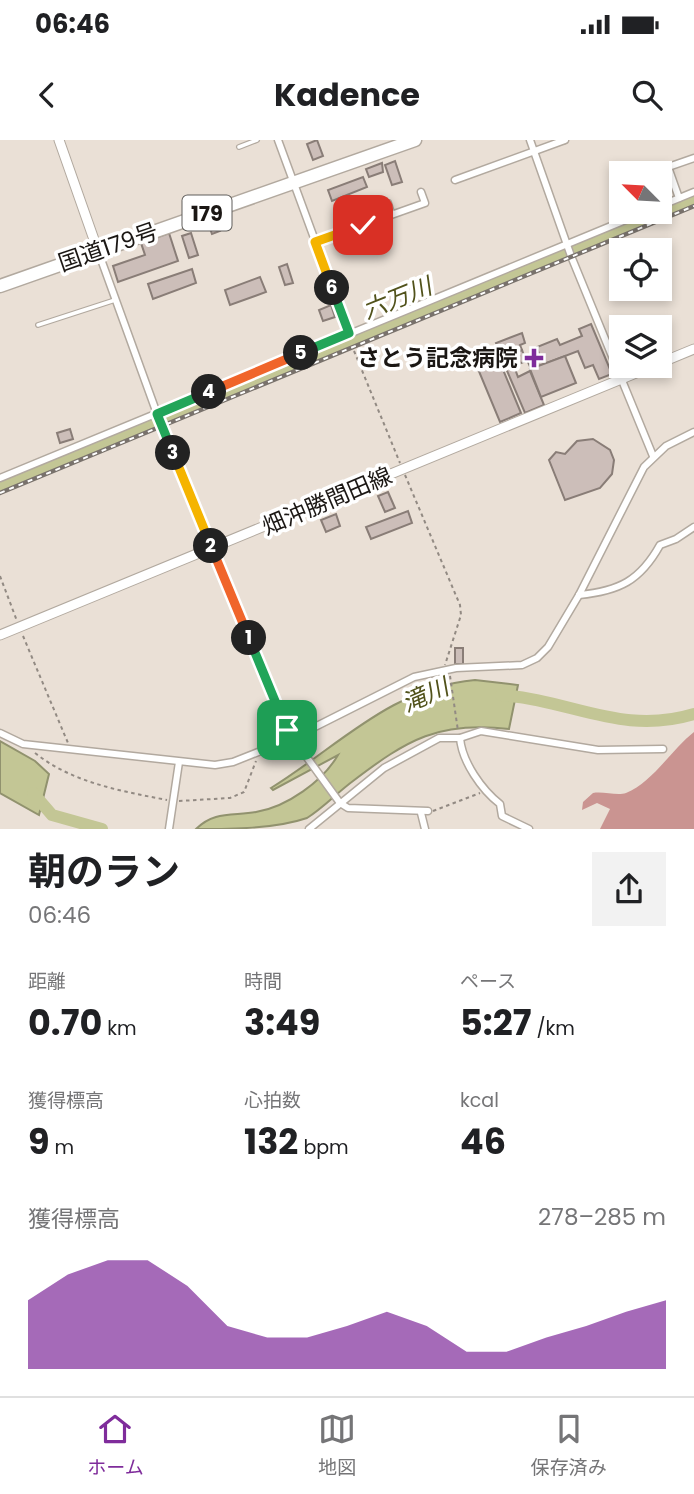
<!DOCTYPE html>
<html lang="ja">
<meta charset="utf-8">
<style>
:root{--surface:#fff;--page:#f2f2f2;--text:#202124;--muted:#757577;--line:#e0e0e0;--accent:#7f2c9b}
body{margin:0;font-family:Poppins,"Noto Sans JP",sans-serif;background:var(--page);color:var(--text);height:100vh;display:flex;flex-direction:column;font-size:26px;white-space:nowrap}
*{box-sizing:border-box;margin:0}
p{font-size:23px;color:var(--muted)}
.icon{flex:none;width:38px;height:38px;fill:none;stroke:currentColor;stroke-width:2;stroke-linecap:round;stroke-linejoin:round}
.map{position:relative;height:689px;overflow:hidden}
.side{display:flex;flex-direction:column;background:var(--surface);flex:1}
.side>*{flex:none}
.needle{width:46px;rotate:294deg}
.fabs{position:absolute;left:609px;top:21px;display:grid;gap:14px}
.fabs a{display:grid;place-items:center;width:63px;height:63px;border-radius:0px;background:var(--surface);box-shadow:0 4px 10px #0003;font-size:35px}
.pin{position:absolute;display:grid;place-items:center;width:60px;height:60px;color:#fff;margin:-30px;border-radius:14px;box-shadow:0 4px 10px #0006}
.km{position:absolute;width:35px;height:35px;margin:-18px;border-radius:50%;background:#222;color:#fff;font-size:19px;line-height:35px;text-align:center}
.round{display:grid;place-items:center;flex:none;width:74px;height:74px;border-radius:0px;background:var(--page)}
.headline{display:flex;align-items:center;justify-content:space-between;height:119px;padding:0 28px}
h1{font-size:38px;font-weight:700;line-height:52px}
.metrics{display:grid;grid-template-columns:repeat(3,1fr);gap:10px;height:119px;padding:7px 28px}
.metrics div{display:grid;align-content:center}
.metrics b{font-size:35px;font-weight:700}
.metrics small{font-size:19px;font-weight:400}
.metrics p{font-size:19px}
.chart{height:196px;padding:14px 28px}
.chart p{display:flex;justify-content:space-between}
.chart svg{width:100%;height:126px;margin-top:7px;fill:var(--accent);opacity:.7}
.status{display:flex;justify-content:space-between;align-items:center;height:49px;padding:0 35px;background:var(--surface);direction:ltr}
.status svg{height:19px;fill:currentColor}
header{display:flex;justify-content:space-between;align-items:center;height:91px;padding:0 28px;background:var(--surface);font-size:32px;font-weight:700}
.tab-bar{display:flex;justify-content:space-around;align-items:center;height:98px;border-top:2px solid var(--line);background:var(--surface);font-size:19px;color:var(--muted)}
.tab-bar a{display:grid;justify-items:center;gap:4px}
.tab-bar .selected{color:var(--accent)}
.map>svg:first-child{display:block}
</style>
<div class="status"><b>06:46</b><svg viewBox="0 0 49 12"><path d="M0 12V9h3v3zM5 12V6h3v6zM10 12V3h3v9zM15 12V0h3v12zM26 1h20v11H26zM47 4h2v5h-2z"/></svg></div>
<header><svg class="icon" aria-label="back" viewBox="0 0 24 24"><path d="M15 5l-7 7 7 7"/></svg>Kadence<svg class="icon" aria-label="search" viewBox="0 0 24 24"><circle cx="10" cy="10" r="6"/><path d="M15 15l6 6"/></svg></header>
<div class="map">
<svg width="694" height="689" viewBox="0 0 694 689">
<rect width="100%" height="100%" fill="#eae0d6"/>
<path fill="#ca9491" d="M694 592V689H600L610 669 597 663 582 670 583 662 593 653C603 651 617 656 626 653 653 642 671 610 694 592Z"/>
<g fill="#c3c695" stroke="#91926e" stroke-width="2">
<path d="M475 540 518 545 509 589C439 581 408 599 353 641 338 652 323 668 307 678 275 689 231 689 196 689 214 671 232 676 256 672 287 667 323 641 338 615L273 650 271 648C339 606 390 548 475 540Z"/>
<path d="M0 601 35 621 49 634 39 675 0 653Z"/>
</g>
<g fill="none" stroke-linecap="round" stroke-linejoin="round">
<g stroke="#c3c695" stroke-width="12">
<path d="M0 345 694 58"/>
<path d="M501 555C572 560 622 596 694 574"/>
<path d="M33 653 52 675 102 689"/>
</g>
</g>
<g fill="#ccbeb9" stroke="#897d77" stroke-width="2">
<path d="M317 0 323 16 313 20 307 4Z"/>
<path d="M395 21 402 42 392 45 385 25Z"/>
<path d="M382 23 383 32 369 37 366 29Z"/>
<path d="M363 37 367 47 332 61 328 50Z"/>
<path d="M215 77 220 91 212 94 207 80Z"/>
<path d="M169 93 178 121 118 142 113 126 145 115 141 103Z"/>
<path d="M191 93 198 115 189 118 182 96Z"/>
<path d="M287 124 293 143 285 145 279 127Z"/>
<path d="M192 129 196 143 153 159 148 144Z"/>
<path d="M260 137 266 152 230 165 225 150Z"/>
<path d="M331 165 335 177 323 181 319 170Z"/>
<path d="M591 184 612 234 599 239 593 225 585 228 578 211 531 229 528 222 539 214 537 207 557 199 560 205 582 196 579 189Z"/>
<path d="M522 193 525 203 520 205 522 210 502 219 496 203Z"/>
<path d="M522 210 526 221 514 226 518 237 530 231 544 265 525 273 502 219Z"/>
<path d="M565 216 576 243 541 257 530 229Z"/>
<path d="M499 220 521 273 500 282 478 229Z"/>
<path d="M70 289 73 299 60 303 57 293Z"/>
<path d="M593 299 610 310 614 320 612 334 600 348 565 360 549 320 556 312 565 314 577 301Z"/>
<path d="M388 352 395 368 385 372 378 356Z"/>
<path d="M408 371 412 383 371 399 366 387Z"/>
<path d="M336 374 340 386 326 392 321 380Z"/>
<rect x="455" y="508" width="8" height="16"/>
</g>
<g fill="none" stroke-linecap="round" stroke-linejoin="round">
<defs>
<g id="lane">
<path d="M239 7 257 0"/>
<path d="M389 62 393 75"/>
<path d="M358 73 363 85"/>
<path d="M38 185 115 160"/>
</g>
<g id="street">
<path d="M278 0 349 193"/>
<path d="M530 0 571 116 653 316"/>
<path d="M668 27 679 58"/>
<path d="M651 33 694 18"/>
<path d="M455 40 565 0"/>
<path d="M660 66 694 52"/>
<path d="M315 102 425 63 421 52"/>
<path d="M98 111 160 282 287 590 340 663 348 668 428 671"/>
<path d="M0 338 645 72"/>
<path d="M579 455C619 451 640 441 660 405L676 399 694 387"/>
<path d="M0 593 23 604 215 625 233 622 291 599 414 537 456 528 522 525 537 518 548 507 579 455 644 327 666 306 694 292"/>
<path d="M460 598C462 622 482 650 500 664L502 676 529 689"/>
<path d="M421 673 425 689"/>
<path d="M169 689 179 622"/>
<path d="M309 689 384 628 439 598H460L481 591 598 610 663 609"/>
</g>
<g id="secondary">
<path d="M59 0 98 111"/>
<path d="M660 223 694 209"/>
<path d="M0 495 653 226"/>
</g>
<path id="highway" d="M0 146 415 0"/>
</defs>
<use href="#lane" stroke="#b2a99f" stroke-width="6"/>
<use href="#street" stroke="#b2a99f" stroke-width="9"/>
<use href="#secondary" stroke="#b2a99f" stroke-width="11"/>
<use href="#highway" stroke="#b2a99f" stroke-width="15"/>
<g stroke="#928a83" stroke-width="2" stroke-dasharray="3.5 3.5" stroke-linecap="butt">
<path d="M354 211 400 323"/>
<path d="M405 335 460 465 461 475 445 525"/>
<path d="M0 436 17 481"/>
<path d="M23 496 68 603"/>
<path d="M450 536 458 591"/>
<path d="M35 613C73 643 121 651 167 660"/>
<path d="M179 661 230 658 244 652 256 621"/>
<path d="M433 671 480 653"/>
</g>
<use href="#lane" stroke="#fff" stroke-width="3.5"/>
<use href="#street" stroke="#fff" stroke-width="6"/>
<use href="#secondary" stroke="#fff" stroke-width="9"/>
<use href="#highway" stroke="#fff" stroke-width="12"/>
<defs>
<path id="rail" d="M0 353 694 66"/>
</defs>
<use href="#rail" stroke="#79726c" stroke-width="4.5"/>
<use href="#rail" stroke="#fff" stroke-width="2" stroke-dasharray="5" stroke-linecap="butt"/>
</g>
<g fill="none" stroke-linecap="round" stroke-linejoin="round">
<defs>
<path id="split-1" d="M249 498 287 590"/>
<path id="split-2" d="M211 406 249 498"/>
<path id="split-3" d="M173 313 211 406"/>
<path id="split-4" d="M173 313 157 274 209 252"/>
<path id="split-5" d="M209 252 301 213"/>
<path id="split-6" d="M301 213 349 193 332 148"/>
<path id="split-7" d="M332 148 315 102 363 85"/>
</defs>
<use href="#split-1" stroke="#fff" stroke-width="14"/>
<use href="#split-2" stroke="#fff" stroke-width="14"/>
<use href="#split-3" stroke="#fff" stroke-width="14"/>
<use href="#split-4" stroke="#fff" stroke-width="14"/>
<use href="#split-5" stroke="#fff" stroke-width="14"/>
<use href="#split-6" stroke="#fff" stroke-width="14"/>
<use href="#split-7" stroke="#fff" stroke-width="14"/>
<use href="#split-1" stroke="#22a559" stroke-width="9"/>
<use href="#split-2" stroke="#f0652b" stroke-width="9"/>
<use href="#split-3" stroke="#f5b400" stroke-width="9"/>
<use href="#split-4" stroke="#22a559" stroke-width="9"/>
<use href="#split-5" stroke="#f0652b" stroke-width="9"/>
<use href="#split-6" stroke="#22a559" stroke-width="9"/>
<use href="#split-7" stroke="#f5b400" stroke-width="9"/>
</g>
<path fill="#7f2c9b" stroke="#fff" stroke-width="2.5" d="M530.5 207.5h7v7h7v7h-7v7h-7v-7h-7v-7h7z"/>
<g text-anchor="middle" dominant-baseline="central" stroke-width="7" stroke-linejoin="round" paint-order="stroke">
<rect fill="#fff" stroke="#5f5d5a" stroke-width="2" x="182.5" y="55.5" width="49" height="35" rx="5"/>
<g font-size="21" font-weight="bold" fill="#1b1714">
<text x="207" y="73">179</text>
</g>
<g font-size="23" fill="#1b1714" stroke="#fff">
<text transform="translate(108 107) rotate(-19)">国道179号</text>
<text transform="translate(327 361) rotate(-23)">畑沖勝間田線</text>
</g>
<g font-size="23" font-weight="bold" fill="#1b1714" stroke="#fff" text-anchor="end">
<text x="518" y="218">さとう記念病院</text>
</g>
<g font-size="24" font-style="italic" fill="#51521b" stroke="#fff">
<text transform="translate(397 158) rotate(-22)">六万川</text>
<text transform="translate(425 555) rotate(-24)">滝川</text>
</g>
</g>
</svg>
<div class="fabs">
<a><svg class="needle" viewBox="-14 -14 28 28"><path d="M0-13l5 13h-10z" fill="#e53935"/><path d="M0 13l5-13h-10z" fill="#757577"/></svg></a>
<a><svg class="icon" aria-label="locate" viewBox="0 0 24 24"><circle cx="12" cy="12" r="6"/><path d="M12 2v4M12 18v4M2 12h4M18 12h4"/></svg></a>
<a><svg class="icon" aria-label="layers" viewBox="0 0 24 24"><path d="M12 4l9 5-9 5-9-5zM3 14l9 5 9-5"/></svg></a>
</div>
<div class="pin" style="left:287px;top:590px;background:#1e9e55"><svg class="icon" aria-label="arrive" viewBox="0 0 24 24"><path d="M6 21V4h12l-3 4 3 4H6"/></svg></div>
<div class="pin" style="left:363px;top:85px;background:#d93025"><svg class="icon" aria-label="check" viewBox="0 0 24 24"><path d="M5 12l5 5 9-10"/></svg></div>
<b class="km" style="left:249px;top:498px">1</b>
<b class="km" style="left:211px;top:406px">2</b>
<b class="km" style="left:173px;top:313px">3</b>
<b class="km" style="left:209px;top:252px">4</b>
<b class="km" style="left:301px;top:213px">5</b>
<b class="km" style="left:332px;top:148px">6</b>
</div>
<section class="side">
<div class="headline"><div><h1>朝のラン</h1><p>06:46</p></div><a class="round"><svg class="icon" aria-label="share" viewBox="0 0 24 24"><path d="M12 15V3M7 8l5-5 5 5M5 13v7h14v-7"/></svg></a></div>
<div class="metrics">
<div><p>距離</p><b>0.70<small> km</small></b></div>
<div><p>時間</p><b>3:49</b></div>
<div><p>ペース</p><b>5:27<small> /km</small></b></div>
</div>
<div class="metrics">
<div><p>獲得標高</p><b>9<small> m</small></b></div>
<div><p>心拍数</p><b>132<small> bpm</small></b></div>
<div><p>kcal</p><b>46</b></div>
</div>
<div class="chart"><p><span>獲得標高</span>278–285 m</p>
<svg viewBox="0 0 160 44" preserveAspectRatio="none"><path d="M0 44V20L10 11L20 6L30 6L40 15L50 29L60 33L70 33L80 29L90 24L100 29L110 38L120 38L130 33L140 29L150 24L160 20V44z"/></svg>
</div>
</section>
<nav class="tab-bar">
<a class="selected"><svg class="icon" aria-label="home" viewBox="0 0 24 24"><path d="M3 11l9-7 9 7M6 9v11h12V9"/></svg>ホーム</a>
<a><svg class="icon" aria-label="map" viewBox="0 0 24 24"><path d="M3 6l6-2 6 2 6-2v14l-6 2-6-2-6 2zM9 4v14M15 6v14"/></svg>地図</a>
<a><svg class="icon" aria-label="saved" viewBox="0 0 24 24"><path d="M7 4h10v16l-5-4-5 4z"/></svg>保存済み</a>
</nav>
